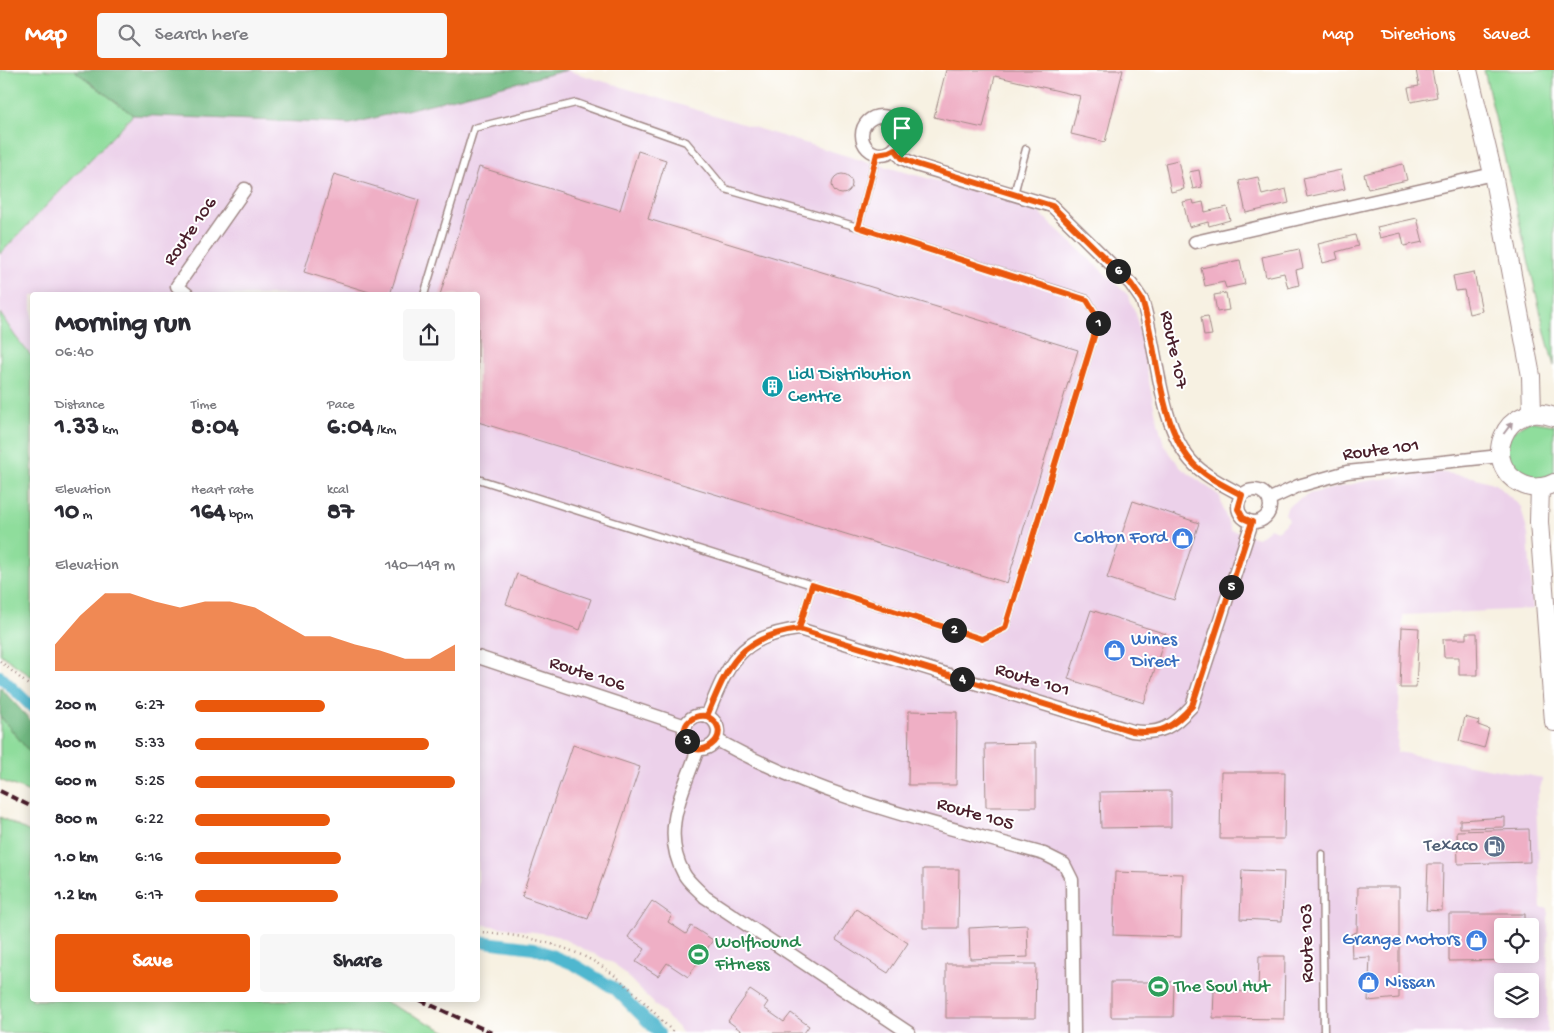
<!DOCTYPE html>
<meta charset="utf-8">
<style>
:root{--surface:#fff;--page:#f7f7f7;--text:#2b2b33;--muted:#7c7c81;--accent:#ea580c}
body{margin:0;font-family:"Gochi Hand",sans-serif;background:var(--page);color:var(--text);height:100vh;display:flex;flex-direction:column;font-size:19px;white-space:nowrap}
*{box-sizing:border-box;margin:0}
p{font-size:16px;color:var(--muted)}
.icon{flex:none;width:28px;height:28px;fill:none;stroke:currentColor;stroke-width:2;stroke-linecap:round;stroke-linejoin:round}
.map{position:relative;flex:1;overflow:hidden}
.side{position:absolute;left:30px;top:222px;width:450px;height:710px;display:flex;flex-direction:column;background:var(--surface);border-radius:5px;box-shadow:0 2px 12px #0003}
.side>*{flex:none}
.controls{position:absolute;left:1494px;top:848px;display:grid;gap:10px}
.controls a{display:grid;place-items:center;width:45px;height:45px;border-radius:5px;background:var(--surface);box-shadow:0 2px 12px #0003;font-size:25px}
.pin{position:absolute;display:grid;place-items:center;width:42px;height:42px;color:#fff;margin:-51px -21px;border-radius:50% 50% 50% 0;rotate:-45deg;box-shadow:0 0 5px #0007}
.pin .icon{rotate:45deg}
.km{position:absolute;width:25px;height:25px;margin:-12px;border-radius:50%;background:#222;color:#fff;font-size:14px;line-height:25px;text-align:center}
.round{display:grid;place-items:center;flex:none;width:52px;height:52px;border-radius:5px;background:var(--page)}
.summary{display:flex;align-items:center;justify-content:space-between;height:85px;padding:0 25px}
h1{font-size:28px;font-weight:700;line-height:38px}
.figures{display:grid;grid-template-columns:repeat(3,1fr);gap:8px;height:85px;padding:5px 25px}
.figures div{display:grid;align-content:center}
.figures b{font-size:25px;font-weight:700}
.figures small{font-size:14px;font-weight:400}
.figures p{font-size:14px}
.chart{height:140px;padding:10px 25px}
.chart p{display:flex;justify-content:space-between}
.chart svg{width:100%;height:90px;margin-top:5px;fill:var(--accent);opacity:.7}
.cta{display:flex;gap:10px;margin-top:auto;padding:10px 25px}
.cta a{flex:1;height:58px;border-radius:5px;background:var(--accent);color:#fff;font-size:20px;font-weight:700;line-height:58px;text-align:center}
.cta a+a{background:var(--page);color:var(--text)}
ul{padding:0 25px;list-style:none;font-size:16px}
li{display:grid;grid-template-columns:80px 60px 1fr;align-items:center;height:38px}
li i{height:12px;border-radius:6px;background:var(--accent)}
header{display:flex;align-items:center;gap:30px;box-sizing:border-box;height:70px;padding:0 25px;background:var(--accent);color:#fff}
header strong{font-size:24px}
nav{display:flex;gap:28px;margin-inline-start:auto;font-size:18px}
.search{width:350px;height:45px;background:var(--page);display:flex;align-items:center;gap:12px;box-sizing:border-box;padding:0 18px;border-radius:5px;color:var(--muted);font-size:19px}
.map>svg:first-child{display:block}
</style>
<header>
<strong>Map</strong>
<div class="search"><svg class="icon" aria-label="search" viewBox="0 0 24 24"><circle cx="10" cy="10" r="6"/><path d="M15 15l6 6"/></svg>Search here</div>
<nav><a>Map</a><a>Directions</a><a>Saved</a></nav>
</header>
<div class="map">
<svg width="1554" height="963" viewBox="0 0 1554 963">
<rect width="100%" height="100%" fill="#fff"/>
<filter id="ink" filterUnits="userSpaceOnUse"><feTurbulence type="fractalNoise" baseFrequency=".02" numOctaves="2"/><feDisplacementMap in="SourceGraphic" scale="10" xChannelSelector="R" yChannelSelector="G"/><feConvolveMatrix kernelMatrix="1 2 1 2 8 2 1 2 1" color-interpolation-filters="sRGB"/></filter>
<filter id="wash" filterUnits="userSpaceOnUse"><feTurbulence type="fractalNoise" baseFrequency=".0096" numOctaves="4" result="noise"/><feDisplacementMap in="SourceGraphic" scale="20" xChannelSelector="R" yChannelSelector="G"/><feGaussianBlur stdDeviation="1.12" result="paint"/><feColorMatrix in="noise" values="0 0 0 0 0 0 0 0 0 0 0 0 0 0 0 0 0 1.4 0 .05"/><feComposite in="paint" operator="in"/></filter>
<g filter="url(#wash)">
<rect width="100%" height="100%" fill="#f7f1e2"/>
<path fill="#ecd1ea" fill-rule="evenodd" d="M566 0 857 89 1033 137 1128 225 1136 244 1154 337 1164 375 1181 398 1220 426 1223 439 1231 460 1258 468 1270 458 1277 461 1289 450 1285 444 1288 436 1309 424 1365 411 1438 402 1473 407 1496 414 1521 437 1528 465 1533 539 1403 545 1397 682 1543 708 1536 732 1541 838H1548L1547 963H683L615 894 555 865 478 854V225H32V287L15 266 0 243V184L133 45 350 54ZM1502 856H1530V884H1502ZM1502 911H1530V939H1502Z"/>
<g fill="#8fdd9c" stroke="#6c7e64">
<path d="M0 0H74L133 45 0 184Z"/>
<path d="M1484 0H1554V296L1546 266Z"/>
<path d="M0 243 15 266 32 287V607L0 584Z"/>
<path d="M1529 351 1554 355V404C1526 423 1493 385 1513 362 1517 358 1524 354 1529 351Z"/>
<path d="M0 646 32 685V723L0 710Z"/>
<path d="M0 747 32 763V930H382L449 963H0Z"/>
</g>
<g fill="#73bc84" stroke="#5e6e58">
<path d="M74 0H567L350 54 133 45Z"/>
<path d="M0 617 32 652V685L0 646Z"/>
</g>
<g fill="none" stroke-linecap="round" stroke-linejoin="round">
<g stroke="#50b7cf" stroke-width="12">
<path d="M0 606 32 637"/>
<path d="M478 871 534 878 575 895 615 919 659 963"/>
</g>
</g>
<g id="blocks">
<g fill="#efafc5">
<path d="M946 0H1123L1105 72 1071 64 1080 26 995 6 983 58 934 47Z"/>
<path d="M1416 0H1432L1437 27 1411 32 1408 18 1419 16Z"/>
<path d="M638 81 666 90 648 149 1078 280 1007 513 478 352V225H440L479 97 620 140Z"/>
<path d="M1178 90 1184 119 1171 122 1165 93Z"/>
<path d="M1403 94 1407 110 1368 119 1364 104Z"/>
<path d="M1199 100 1202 117 1193 119 1189 102Z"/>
<path d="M1341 100 1345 119 1307 127 1303 108Z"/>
<circle cx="842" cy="114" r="10"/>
<path d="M334 104 419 130 390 225H379L304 202Z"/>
<path d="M1258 107 1262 125 1286 119 1289 133 1246 143 1239 111Z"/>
<path d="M1193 130 1194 134 1203 132 1205 142 1227 137 1230 150 1209 156 1208 152 1189 157 1183 132Z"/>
<path d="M1417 148 1423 172 1404 176 1401 163 1380 168 1377 157Z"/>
<path d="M1355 165 1358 176 1336 182 1338 189 1323 193 1318 174Z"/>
<path d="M1299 179 1303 198 1296 200 1299 215 1288 218 1284 203 1266 207 1262 187Z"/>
<path d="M1240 190 1245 214 1226 218 1224 212 1205 216 1201 198Z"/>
<path d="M1474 202 1482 241 1469 244 1464 220 1456 221 1453 206Z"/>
<path d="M1226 223 1229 240 1217 242 1214 225Z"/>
<path d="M1208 246 1212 265 1204 266 1201 247Z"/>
<path d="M1133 431 1199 453 1174 530 1107 508Z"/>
<path d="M517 504 591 529 580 560 506 534Z"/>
<path d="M1091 540 1166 564 1144 633 1068 609Z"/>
<path d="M1402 557 1419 558 1416 618H1400Z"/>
<path d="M1466 563H1477L1478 605H1459V587H1444L1443 569H1466Z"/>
<path d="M909 641 957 642 956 715H908Z"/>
<path d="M1465 647 1479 651 1478 655 1489 659 1484 678 1459 671Z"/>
<path d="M1036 673V737H986L985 674Z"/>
<path d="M573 675 640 697 588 849 522 826Z"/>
<path d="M1221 702H1285L1284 769H1220Z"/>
<path d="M1171 721V757L1101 758 1100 722Z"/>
<path d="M1505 747V757L1460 758V750Z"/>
<path d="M1529 759 1530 792 1458 794 1457 761Z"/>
<path d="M1428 794H1443L1442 841 1426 840Z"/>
<path d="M923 799H959L958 858H923Z"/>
<path d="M1242 800 1284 802 1282 851 1240 849Z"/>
<path d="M1115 802 1183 804 1181 867 1113 865Z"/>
<path d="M1358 817H1399V928L1368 931 1370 887 1352 888 1351 864 1357 862Z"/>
<path d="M652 831 672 845 668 852 686 864 691 856 713 870 688 907 667 893 658 906 636 892 645 879 628 867Z"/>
<path d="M856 839 908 873 888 903 836 870Z"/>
<path d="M1449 844H1525V856H1502V884H1525V890L1449 891Z"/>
<path d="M1027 855 1028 887 970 889 969 858Z"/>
<path d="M1259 886H1285L1284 949 1213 948 1214 921 1258 922Z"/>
<path d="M946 894H1036L1035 948H946Z"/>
<path d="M1111 912H1174L1173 947H1111Z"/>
<path d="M750 920 768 932 764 938 784 952 791 943 809 956 804 963H744L728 951Z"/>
</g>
</g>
</g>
<g filter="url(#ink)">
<use href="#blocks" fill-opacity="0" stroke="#a08886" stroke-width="1"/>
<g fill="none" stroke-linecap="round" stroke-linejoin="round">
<defs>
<g id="lane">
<path d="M1014 124 1026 79"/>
<path d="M858 157 877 84"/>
<path d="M424 225 474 58 576 33 686 72 725 119 858 157 1087 229 1099 250 1005 558 982 569 478 409"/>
<path d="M799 559 812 515"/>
<path d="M1322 784 1324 963"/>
</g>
<g id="street">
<circle cx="881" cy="65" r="19"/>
<path d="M895 79 902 88 916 95 1052 136 1131 214 1142 230C1158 278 1158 353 1191 391 1203 405 1225 416 1242 425"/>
<path d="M1195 172 1493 104"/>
<path d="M188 225 177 216 245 119"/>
<circle cx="1254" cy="436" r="16"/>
<path d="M1270 429 1298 416 1347 402 1500 386"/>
<path d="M478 587 686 656"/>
<circle cx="701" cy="662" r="17"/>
<path d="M707 646C728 594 738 567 799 559L1132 661C1161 665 1173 657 1192 636L1252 452"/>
<path d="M717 670C818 727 933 753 1044 784L1064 794 1072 810 1074 963"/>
<path d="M698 679C683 722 660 761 684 804 689 813 699 820 705 827L909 963"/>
</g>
<g id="secondary">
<path d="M1468 0 1493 104 1531 306 1532 343"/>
<path d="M1554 347C1504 328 1478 396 1524 415 1533 419 1545 418 1554 413"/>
<path d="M1540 417 1539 452 1554 652"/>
</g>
</defs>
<use href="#lane" stroke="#a08886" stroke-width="9"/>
<use href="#street" stroke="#a08886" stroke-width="15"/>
<use href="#secondary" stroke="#a08886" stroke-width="20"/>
<g stroke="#a08886" stroke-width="2.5" stroke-dasharray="1 4" stroke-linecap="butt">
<path d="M0 591 32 618"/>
<path d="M478 862C519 864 568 874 603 897 630 915 652 941 674 963"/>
</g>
<use href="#lane" stroke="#fff" stroke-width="6"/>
<use href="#street" stroke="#fff" stroke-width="12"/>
<use href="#secondary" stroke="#fff" stroke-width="18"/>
<g stroke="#4a1f2b" stroke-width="4" stroke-dasharray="8 4" stroke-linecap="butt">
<path d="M0 721 32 737"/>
<path d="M420 930 492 963"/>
</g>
</g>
<defs><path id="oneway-solid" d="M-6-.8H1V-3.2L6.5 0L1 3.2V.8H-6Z" transform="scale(1.25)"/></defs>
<use fill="#ae9aa0" href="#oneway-solid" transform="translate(1508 358) rotate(-53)"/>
</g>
<g fill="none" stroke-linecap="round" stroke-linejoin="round" filter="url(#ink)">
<defs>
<path id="route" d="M902 88 895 79 889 82 877 84 858 157 1087 230 1099 250 1005 558 982 569 812 515 799 559C739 567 728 595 707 646 695 644 682 652 685 666 691 698 741 665 707 646 728 595 739 567 799 559L1132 661C1161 665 1173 657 1192 636L1252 452 1243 448 1238 439 1242 425C1225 416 1203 406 1191 391 1158 352 1158 278 1142 230L1131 214 1052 136 916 94 902 88"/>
</defs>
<use href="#route" stroke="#fff" stroke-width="10"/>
<use href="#route" stroke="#ea580c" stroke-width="6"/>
</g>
<defs>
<symbol id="building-disc" viewBox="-11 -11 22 22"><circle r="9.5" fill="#0f9aa8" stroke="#fff"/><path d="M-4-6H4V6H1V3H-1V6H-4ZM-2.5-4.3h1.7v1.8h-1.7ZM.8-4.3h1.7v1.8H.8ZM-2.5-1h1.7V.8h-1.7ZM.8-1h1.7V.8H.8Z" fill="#fff"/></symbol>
<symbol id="shop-disc" viewBox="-11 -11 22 22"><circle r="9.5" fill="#3f7fe0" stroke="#fff"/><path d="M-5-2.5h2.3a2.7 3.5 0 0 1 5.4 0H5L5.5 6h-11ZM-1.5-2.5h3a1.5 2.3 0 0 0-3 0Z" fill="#fff"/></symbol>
<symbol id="fuel-disc" viewBox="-11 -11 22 22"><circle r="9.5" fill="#5c6f8a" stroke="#fff"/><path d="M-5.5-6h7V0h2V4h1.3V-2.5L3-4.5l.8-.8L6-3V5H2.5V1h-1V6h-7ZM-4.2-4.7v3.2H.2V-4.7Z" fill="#fff"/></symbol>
<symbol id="stadium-disc" viewBox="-11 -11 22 22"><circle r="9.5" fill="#2e9e5b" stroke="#fff"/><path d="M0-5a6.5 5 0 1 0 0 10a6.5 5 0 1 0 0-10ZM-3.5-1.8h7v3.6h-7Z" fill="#fff"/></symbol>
</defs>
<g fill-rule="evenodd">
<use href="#building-disc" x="760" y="304" width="25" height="25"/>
<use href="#shop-disc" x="1170" y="456" width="25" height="25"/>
<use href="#shop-disc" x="1102" y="568" width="25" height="25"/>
<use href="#fuel-disc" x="1482" y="764" width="25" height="25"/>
<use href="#shop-disc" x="1464" y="858" width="25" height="25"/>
<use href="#stadium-disc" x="686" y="872" width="25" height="25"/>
<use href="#shop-disc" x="1356" y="900" width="25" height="25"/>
<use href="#stadium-disc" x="1146" y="904" width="25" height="25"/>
</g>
<g text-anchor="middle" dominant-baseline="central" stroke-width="4" stroke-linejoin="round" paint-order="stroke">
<g font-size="19" fill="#4a1f2b" stroke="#fff">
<text transform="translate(191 162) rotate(-55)">Route 106</text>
<text transform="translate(1173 280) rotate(78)">Route 107</text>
<text transform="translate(1381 381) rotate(-7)">Route 101</text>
<text transform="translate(587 605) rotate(18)">Route 106</text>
<text transform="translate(1032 611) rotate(17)">Route 101</text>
<text transform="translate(975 745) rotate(16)">Route 105</text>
<text transform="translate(1308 873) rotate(-91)">Route 103</text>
</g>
<g font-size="19" fill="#0d838f" stroke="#fff" text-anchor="start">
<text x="788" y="305">Lidl Distribution<tspan x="788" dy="22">Centre</tspan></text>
</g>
<g font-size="19" fill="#366cbe" stroke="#fff" text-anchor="end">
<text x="1167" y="468">Colton Ford</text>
<text x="1131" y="570" text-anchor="start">Wines<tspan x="1131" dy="22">Direct</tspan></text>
<text x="1460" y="870">Grange Motors</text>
<text x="1385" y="913" text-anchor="start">Nissan</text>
</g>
<g font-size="19" fill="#4e5e75" stroke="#fff" text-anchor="end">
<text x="1478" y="776">Texaco</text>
</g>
<g font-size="19" fill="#27864d" stroke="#fff" text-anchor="start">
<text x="715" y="873">Wolfhound<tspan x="715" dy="22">Fitness</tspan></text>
<text x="1174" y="917">The Soul Hut</text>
</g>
</g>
</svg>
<div class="controls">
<a><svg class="icon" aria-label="locate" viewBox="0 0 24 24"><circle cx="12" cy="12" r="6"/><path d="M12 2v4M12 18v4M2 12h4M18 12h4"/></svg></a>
<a><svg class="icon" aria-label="layers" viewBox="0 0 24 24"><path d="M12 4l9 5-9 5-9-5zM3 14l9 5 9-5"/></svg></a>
</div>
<div class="pin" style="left:902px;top:88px;background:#1e9e55"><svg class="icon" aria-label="arrive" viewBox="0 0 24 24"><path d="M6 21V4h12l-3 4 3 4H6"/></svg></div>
<b class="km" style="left:1098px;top:253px">1</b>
<b class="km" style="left:954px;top:560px">2</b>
<b class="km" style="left:687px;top:671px">3</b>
<b class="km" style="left:962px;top:609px">4</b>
<b class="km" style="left:1231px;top:517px">5</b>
<b class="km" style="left:1118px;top:201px">6</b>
<section class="side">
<div class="summary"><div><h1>Morning run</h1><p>06:40</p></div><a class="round"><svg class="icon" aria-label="share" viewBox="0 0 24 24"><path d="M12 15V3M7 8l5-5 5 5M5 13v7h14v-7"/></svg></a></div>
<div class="figures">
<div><p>Distance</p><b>1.33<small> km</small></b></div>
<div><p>Time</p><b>8:04</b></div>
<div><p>Pace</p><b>6:04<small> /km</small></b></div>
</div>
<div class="figures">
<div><p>Elevation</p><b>10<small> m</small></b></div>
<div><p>Heart rate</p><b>164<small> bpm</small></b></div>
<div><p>kcal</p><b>87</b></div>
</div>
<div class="chart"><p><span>Elevation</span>140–149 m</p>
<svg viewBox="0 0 160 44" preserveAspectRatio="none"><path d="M0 44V31L10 17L20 6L30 6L40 10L50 13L60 10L70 10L80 13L90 20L100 27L110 27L120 31L130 34L140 38L150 38L160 31V44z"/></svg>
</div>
<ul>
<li><b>200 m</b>6:27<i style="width:50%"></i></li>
<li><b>400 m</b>5:33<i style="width:90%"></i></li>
<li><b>600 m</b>5:25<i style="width:100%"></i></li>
<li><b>800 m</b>6:22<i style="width:52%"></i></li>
<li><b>1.0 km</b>6:16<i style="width:56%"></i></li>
<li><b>1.2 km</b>6:17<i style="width:55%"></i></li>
</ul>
<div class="cta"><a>Save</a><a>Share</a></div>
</section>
</div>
